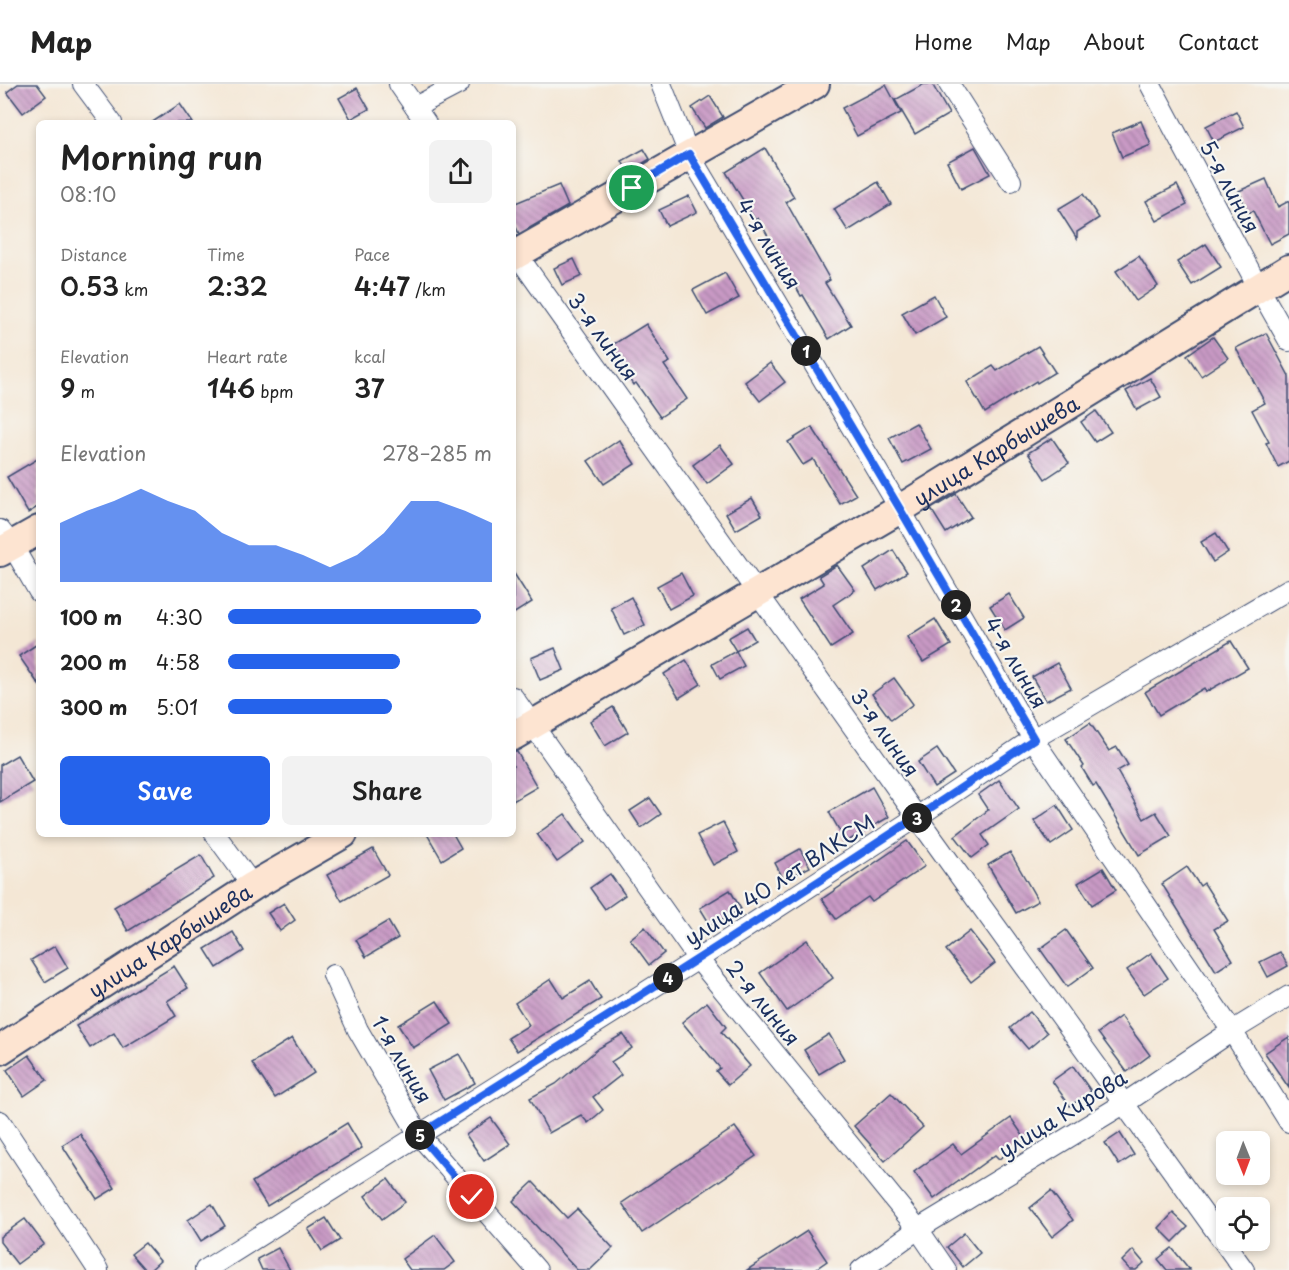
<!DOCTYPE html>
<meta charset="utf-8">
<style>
:root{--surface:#fff;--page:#f2f2f2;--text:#222;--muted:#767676;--line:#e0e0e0;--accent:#2563eb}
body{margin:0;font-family:"Playpen Sans",sans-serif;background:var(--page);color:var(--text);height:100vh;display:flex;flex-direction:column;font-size:22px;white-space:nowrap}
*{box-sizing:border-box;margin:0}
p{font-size:20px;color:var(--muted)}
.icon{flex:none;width:33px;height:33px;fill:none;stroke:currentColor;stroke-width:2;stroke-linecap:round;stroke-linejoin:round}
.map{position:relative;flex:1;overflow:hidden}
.side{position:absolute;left:36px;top:36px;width:480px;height:717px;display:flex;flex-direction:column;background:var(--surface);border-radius:9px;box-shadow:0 3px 9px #0003}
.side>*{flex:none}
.needle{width:39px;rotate:179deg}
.tools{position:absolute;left:1216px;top:1047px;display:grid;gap:12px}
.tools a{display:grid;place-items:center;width:54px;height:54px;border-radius:9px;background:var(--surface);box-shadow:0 3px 9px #0003;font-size:30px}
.pin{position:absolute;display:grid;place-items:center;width:51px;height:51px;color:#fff;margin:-26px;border:3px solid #fff;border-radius:50%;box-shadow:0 2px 6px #0007}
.km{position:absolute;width:30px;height:30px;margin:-15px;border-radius:50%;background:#222;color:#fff;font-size:16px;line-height:30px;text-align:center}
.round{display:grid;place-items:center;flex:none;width:63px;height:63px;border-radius:9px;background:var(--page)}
.head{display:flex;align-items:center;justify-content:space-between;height:102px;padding:0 24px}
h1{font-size:33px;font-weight:600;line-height:45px}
.stats{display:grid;grid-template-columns:repeat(3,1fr);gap:9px;height:102px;padding:6px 24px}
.stats div{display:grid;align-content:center}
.stats b{font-size:26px;font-weight:600}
.stats small{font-size:16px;font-weight:400}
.stats p{font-size:16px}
.chart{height:168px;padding:12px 24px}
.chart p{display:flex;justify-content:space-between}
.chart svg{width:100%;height:108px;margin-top:6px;fill:var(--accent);opacity:.7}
.action{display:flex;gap:12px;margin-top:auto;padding:12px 24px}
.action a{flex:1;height:69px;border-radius:9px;background:var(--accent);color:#fff;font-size:24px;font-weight:600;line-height:69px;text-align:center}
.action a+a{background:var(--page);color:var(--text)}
ul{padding:0 24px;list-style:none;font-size:20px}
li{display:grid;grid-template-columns:96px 72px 1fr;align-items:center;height:45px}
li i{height:15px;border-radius:8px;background:var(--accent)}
header{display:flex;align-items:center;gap:36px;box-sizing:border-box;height:84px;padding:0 30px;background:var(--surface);border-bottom:2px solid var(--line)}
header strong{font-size:28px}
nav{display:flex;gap:33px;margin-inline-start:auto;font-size:21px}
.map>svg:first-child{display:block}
</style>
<header>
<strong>Map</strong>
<nav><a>Home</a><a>Map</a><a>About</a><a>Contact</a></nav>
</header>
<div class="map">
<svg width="1289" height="1186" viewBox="0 0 1289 1186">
<defs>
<pattern id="building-back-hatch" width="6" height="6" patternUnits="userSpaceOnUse" patternTransform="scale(1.5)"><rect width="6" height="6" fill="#c99ac5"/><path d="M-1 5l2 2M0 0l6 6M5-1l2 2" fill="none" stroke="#a27ea3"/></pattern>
</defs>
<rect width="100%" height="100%" fill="#f6f6f2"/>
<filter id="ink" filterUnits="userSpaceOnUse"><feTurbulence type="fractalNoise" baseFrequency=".0167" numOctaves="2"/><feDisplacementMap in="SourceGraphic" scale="12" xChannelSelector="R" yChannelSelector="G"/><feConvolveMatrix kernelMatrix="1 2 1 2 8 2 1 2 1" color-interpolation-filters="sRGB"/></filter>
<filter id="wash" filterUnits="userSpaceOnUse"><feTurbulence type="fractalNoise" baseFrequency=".008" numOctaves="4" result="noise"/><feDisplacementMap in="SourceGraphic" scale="24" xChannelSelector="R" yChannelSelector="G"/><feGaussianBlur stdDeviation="1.35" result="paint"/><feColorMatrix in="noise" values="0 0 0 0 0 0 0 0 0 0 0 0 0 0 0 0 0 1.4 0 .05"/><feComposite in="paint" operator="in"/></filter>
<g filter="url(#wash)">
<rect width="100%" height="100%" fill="#f4e7d5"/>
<g id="blocks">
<g fill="url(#building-back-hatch)">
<path d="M18 0H37L46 12 23 29 7 8Z"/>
<path d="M924 0H932L949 30 915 50 895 16Z"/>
<path d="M886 1 901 29 857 52 842 24Z"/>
<path d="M357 4 369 25 351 35 339 14Z"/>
<path d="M710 12 723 33 705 44 692 24Z"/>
<path d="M180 20 193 39H151Z"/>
<path d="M1236 27 1244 43 1214 58 1206 42Z"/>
<path d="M1141 37 1151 61 1122 73 1112 49Z"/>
<path d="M975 63 990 90 961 105 947 78Z"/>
<path d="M765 64 794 113 786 118 830 196 825 199 851 241 829 255 803 211 801 212 758 134 755 136 726 88Z"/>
<path d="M644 65 650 75 628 88 622 77Z"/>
<path d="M1266 95 1278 123 1289 117V150L1270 160 1253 127 1248 129 1239 107Z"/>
<path d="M878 98 891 120 848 147 834 125Z"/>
<path d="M559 101 568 122 519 150 513 136V120Z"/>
<path d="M1177 101 1187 121 1157 137 1146 117Z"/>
<path d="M1083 110 1099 134 1077 148V155L1058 125Z"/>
<path d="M689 112 697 128 667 142 659 126Z"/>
<path d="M1206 160 1221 183 1192 201 1177 178Z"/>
<path d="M1139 172 1158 202 1136 217 1116 187Z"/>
<path d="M574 175 582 192 562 201 554 184Z"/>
<path d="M725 189 739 214 707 231 693 206Z"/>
<path d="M934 211 946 233 915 251 902 229Z"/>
<path d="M646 240 670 278 664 281 687 315 660 333 636 299 633 301 609 263Z"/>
<path d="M1266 249 1289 292V377L1278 383 1266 359 1269 358 1252 326 1265 319 1236 264Z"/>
<path d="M1213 253 1228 274 1201 292 1187 271Z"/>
<path d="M1038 262 1055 288 1037 299 1036 297 985 329 967 298 993 282 997 287Z"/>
<path d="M770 279 785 298 760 317 745 298Z"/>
<path d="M1150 294 1161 313 1137 326 1126 307Z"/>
<path d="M1096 327 1111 348 1095 358 1081 338Z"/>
<path d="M916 339 931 365 903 380 889 354Z"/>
<path d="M812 343 856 411 840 420 813 375 803 381 788 358Z"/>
<path d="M1052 354 1069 379 1045 395 1028 369Z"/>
<path d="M619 356 635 380 604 400 588 377Z"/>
<path d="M720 361 734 380 707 400 693 381Z"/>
<path d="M39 374V422L28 429 7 393Z"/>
<path d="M956 410 971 433 946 449 931 425Z"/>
<path d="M752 414 762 431 736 446 726 429Z"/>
<path d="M1216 449 1228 468 1213 478 1201 458Z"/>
<path d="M893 466 907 488 877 506 864 485Z"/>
<path d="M837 481 855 506 833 521 853 550 831 564 799 515 824 500 819 492Z"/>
<path d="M513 488 532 518 513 530Z"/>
<path d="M681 489 693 512 669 525 657 502Z"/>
<path d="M1009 510 1024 534 1005 546 990 522Z"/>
<path d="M631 513 645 541 624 551 611 524Z"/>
<path d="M935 535 951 561 923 578 907 553Z"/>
<path d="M747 543 755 556 736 567 728 554Z"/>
<path d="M1231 557 1248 584 1206 608 1204 604 1159 631 1145 608Z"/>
<path d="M39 559V601L19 572Z"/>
<path d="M555 564 564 586 540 596 531 574Z"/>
<path d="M736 567 744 582 720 595 712 580Z"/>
<path d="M686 576 701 600 679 614 664 590Z"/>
<path d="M1057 579 1071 604 1046 617 1032 593Z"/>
<path d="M894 594 913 620 891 636 872 610Z"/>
<path d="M613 623 628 648 605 662 590 637Z"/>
<path d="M1090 639 1109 667 1117 663 1128 681 1117 687 1144 735 1156 728 1171 752 1139 771 1096 700 1093 702 1082 684 1084 682 1066 655Z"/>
<path d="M937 665 954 690 934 703 918 678Z"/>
<path d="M513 668H517L537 703 513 717Z"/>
<path d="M17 671 33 698 0 718V681Z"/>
<path d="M999 696 1019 725 982 751 989 761 972 774 955 752 988 726 978 711Z"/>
<path d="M872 703 889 733 846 758 829 728Z"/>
<path d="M650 714 661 730 641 744 630 727Z"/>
<path d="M1057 721 1073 746 1051 761 1034 737Z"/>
<path d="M565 730 585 758 557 778 537 750Z"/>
<path d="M723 738 738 768 713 781 697 751Z"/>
<path d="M427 750H453L461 764 442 776Z"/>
<path d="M907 757 925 782 872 818 868 813 836 835 822 815Z"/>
<path d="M373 765 388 791 342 817 327 791Z"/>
<path d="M800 765 810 783 784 796 775 779Z"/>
<path d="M1010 768 1038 817 1016 829 988 781Z"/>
<path d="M201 771 214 794 128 847 114 823Z"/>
<path d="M1187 783 1200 802 1204 799 1228 837 1214 845 1233 876 1216 887 1162 800Z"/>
<path d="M1103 784 1116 806 1092 821 1078 799Z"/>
<path d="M610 790 625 811 605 825 590 804Z"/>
<path d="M730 806 741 825 711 842 700 824Z"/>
<path d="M284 819 295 836 280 847 268 829Z"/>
<path d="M388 837 398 854 366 873 356 856Z"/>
<path d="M645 843 664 869 649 881 630 855Z"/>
<path d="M1066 846 1093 884 1067 903 1040 865Z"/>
<path d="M970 847 995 879 971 898 946 866Z"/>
<path d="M233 848 244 867 217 884 205 865Z"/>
<path d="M807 856 833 894 787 927 760 889Z"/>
<path d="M55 862 68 884 45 898 31 876Z"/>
<path d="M1280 868 1288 882 1268 893 1260 878Z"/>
<path d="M1151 869 1168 894 1144 910 1127 886Z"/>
<path d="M174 882 188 904 167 917 176 932 123 964 114 949 90 964 76 942Z"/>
<path d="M551 895 563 914 590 897 601 915 517 967 508 954 529 941 515 919Z"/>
<path d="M437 917 452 940 413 964 398 941Z"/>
<path d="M707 918 726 943 721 948 750 982 728 1001 716 987 720 984 682 938Z"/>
<path d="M1030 928 1047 949 1028 965 1010 944Z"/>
<path d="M1121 932 1150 971 1127 988 1098 949Z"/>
<path d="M623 950 632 964 611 978 621 991 593 1013 603 1026 588 1039 581 1031 549 1049 530 1014 556 1000 599 964Z"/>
<path d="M829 950 844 975 819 990 804 966Z"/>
<path d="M1289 953V1004L1265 969Z"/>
<path d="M292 954 314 989 275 1014 252 979Z"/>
<path d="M459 970 475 999 444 1016 428 986Z"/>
<path d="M29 971 47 996 24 1012 7 986Z"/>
<path d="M1073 982 1091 1007 1070 1022 1052 997Z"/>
<path d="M891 1009 923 1043 885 1077 854 1042Z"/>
<path d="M491 1034 510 1060 484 1077 466 1051Z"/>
<path d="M1011 1034 1026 1056 999 1075 995 1071 934 1115 914 1088 953 1060 961 1070Z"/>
<path d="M347 1039 362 1064 267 1122 252 1098Z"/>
<path d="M735 1043 756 1072 642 1149 622 1119Z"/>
<path d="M1120 1049 1134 1071 1119 1081 1105 1059Z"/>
<path d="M80 1050 115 1104 97 1115 62 1061Z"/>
<path d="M388 1095 405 1118 382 1135 365 1112Z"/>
<path d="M533 1098 567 1134 577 1125 613 1164 590 1186H577L513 1117Z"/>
<path d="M1051 1107 1073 1136 1052 1153 1030 1124Z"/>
<path d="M212 1120 225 1142 201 1157 188 1136Z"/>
<path d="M1173 1129 1188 1143 1173 1158 1159 1144Z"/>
<path d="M326 1134 340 1156 322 1167 308 1145Z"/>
<path d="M25 1135 44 1160 17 1180 0 1158V1153Z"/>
<path d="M807 1147 827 1177 814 1186H747Z"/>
<path d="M964 1149 980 1169 963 1183 947 1163Z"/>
<path d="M435 1151 455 1178 444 1186H410L402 1175Z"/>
<path d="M145 1159 160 1177 150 1186H145L131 1170Z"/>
<path d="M278 1164 290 1186H262L257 1175Z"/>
<path d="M1172 1164 1190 1186H1167L1158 1175Z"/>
<path d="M1133 1166 1144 1179 1136 1186H1130L1122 1177Z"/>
</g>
</g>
</g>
<g filter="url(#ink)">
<use href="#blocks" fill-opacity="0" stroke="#3c4b70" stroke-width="1.5"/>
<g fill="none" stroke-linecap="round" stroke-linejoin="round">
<defs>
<g id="street">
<path d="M83 0 112 39"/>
<path d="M399 0 426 39"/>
<path d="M661 0 689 70 900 425 1033 655 1232 947 1289 1038"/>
<path d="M949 0 1011 97"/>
<path d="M1150 0 1259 204 1289 257"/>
<path d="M415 23 459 0"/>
<path d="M513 165 917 733 1244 1186"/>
<path d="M0 446 12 461 39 508"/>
<path d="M513 613 698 875 918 1145 946 1186"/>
<path d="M215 750 253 802"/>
<path d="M333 891 358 946 419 1051 537 1186"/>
<path d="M0 1037 98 1186"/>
<path d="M205 1186 698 875 917 733 1033 655 1289 505"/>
<path d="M861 1186 918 1145 1125 1019 1232 947 1289 912"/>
</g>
<g id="secondary">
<path d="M513 172 815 0"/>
<path d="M0 468 39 446"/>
<path id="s1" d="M513 652 900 425 1289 185"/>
<path id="s2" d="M0 966 253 802 343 750"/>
</g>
</defs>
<use href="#street" stroke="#3c4b70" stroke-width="22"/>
<use href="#secondary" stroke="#3c4b70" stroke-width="32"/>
<use href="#street" stroke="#fff" stroke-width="20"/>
<use href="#secondary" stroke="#fde4d1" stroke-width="28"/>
</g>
</g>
<g fill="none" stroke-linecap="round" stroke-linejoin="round" filter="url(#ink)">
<defs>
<path id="route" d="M472 1113 419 1051C626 921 832 791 1034 655L900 425 689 70 632 104"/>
</defs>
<use href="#route" stroke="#fff" stroke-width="12"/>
<use href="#route" stroke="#2563eb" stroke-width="8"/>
</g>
<g text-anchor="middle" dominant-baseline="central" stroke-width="4.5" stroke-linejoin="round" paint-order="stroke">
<g font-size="21" fill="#1b2f5e" stroke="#f6f6f2">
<text transform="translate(1231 102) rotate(62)">5-я линия</text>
<text transform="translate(770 159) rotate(59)">4-я линия</text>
<text transform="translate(604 252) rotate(54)">3-я линия</text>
<text stroke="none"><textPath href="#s1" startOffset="561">улица Карбышева</textPath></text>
<text transform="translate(1017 578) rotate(60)">4-я линия</text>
<text transform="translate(886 648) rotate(55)">3-я линия</text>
<text transform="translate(779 795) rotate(-33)">улица 40 лет ВЛКСМ</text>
<text stroke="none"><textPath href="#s2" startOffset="202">улица Карбышева</textPath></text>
<text transform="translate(764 918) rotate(51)">2-я линия</text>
<text transform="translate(403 975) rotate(60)">1-я линия</text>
<text transform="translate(1062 1029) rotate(-32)">улица Кирова</text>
</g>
</g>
</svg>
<div class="tools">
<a><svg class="needle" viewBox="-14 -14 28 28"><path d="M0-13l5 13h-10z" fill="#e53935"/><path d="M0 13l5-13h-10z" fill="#767676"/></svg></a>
<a><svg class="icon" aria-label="locate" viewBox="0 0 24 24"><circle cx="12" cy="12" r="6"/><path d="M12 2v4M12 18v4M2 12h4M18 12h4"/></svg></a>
</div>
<div class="pin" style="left:632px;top:104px;background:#1e9e55"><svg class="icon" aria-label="arrive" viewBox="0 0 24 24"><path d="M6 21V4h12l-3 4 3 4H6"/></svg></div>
<div class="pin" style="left:472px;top:1113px;background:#d93025"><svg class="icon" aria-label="check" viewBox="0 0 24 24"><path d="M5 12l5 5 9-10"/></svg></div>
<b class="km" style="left:806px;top:267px">1</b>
<b class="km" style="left:956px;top:521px">2</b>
<b class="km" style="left:917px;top:734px">3</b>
<b class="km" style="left:668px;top:894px">4</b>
<b class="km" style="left:420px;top:1051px">5</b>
<section class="side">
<div class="head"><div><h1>Morning run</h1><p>08:10</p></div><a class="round"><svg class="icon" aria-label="share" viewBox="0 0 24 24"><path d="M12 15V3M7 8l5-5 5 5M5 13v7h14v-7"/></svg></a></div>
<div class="stats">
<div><p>Distance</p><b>0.53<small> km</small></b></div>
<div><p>Time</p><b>2:32</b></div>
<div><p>Pace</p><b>4:47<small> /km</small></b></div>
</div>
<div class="stats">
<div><p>Elevation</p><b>9<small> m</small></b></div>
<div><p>Heart rate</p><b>146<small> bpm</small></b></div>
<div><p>kcal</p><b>37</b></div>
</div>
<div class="chart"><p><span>Elevation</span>278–285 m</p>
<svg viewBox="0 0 160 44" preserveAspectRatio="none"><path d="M0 44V20L10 15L20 11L30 6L40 11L50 15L60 24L70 29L80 29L90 33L100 38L110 33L120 24L130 11L140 11L150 15L160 20V44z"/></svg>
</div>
<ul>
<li><b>100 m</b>4:30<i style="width:96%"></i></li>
<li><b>200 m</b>4:58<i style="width:65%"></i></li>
<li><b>300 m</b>5:01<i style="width:62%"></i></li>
</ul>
<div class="action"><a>Save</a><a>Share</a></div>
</section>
</div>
